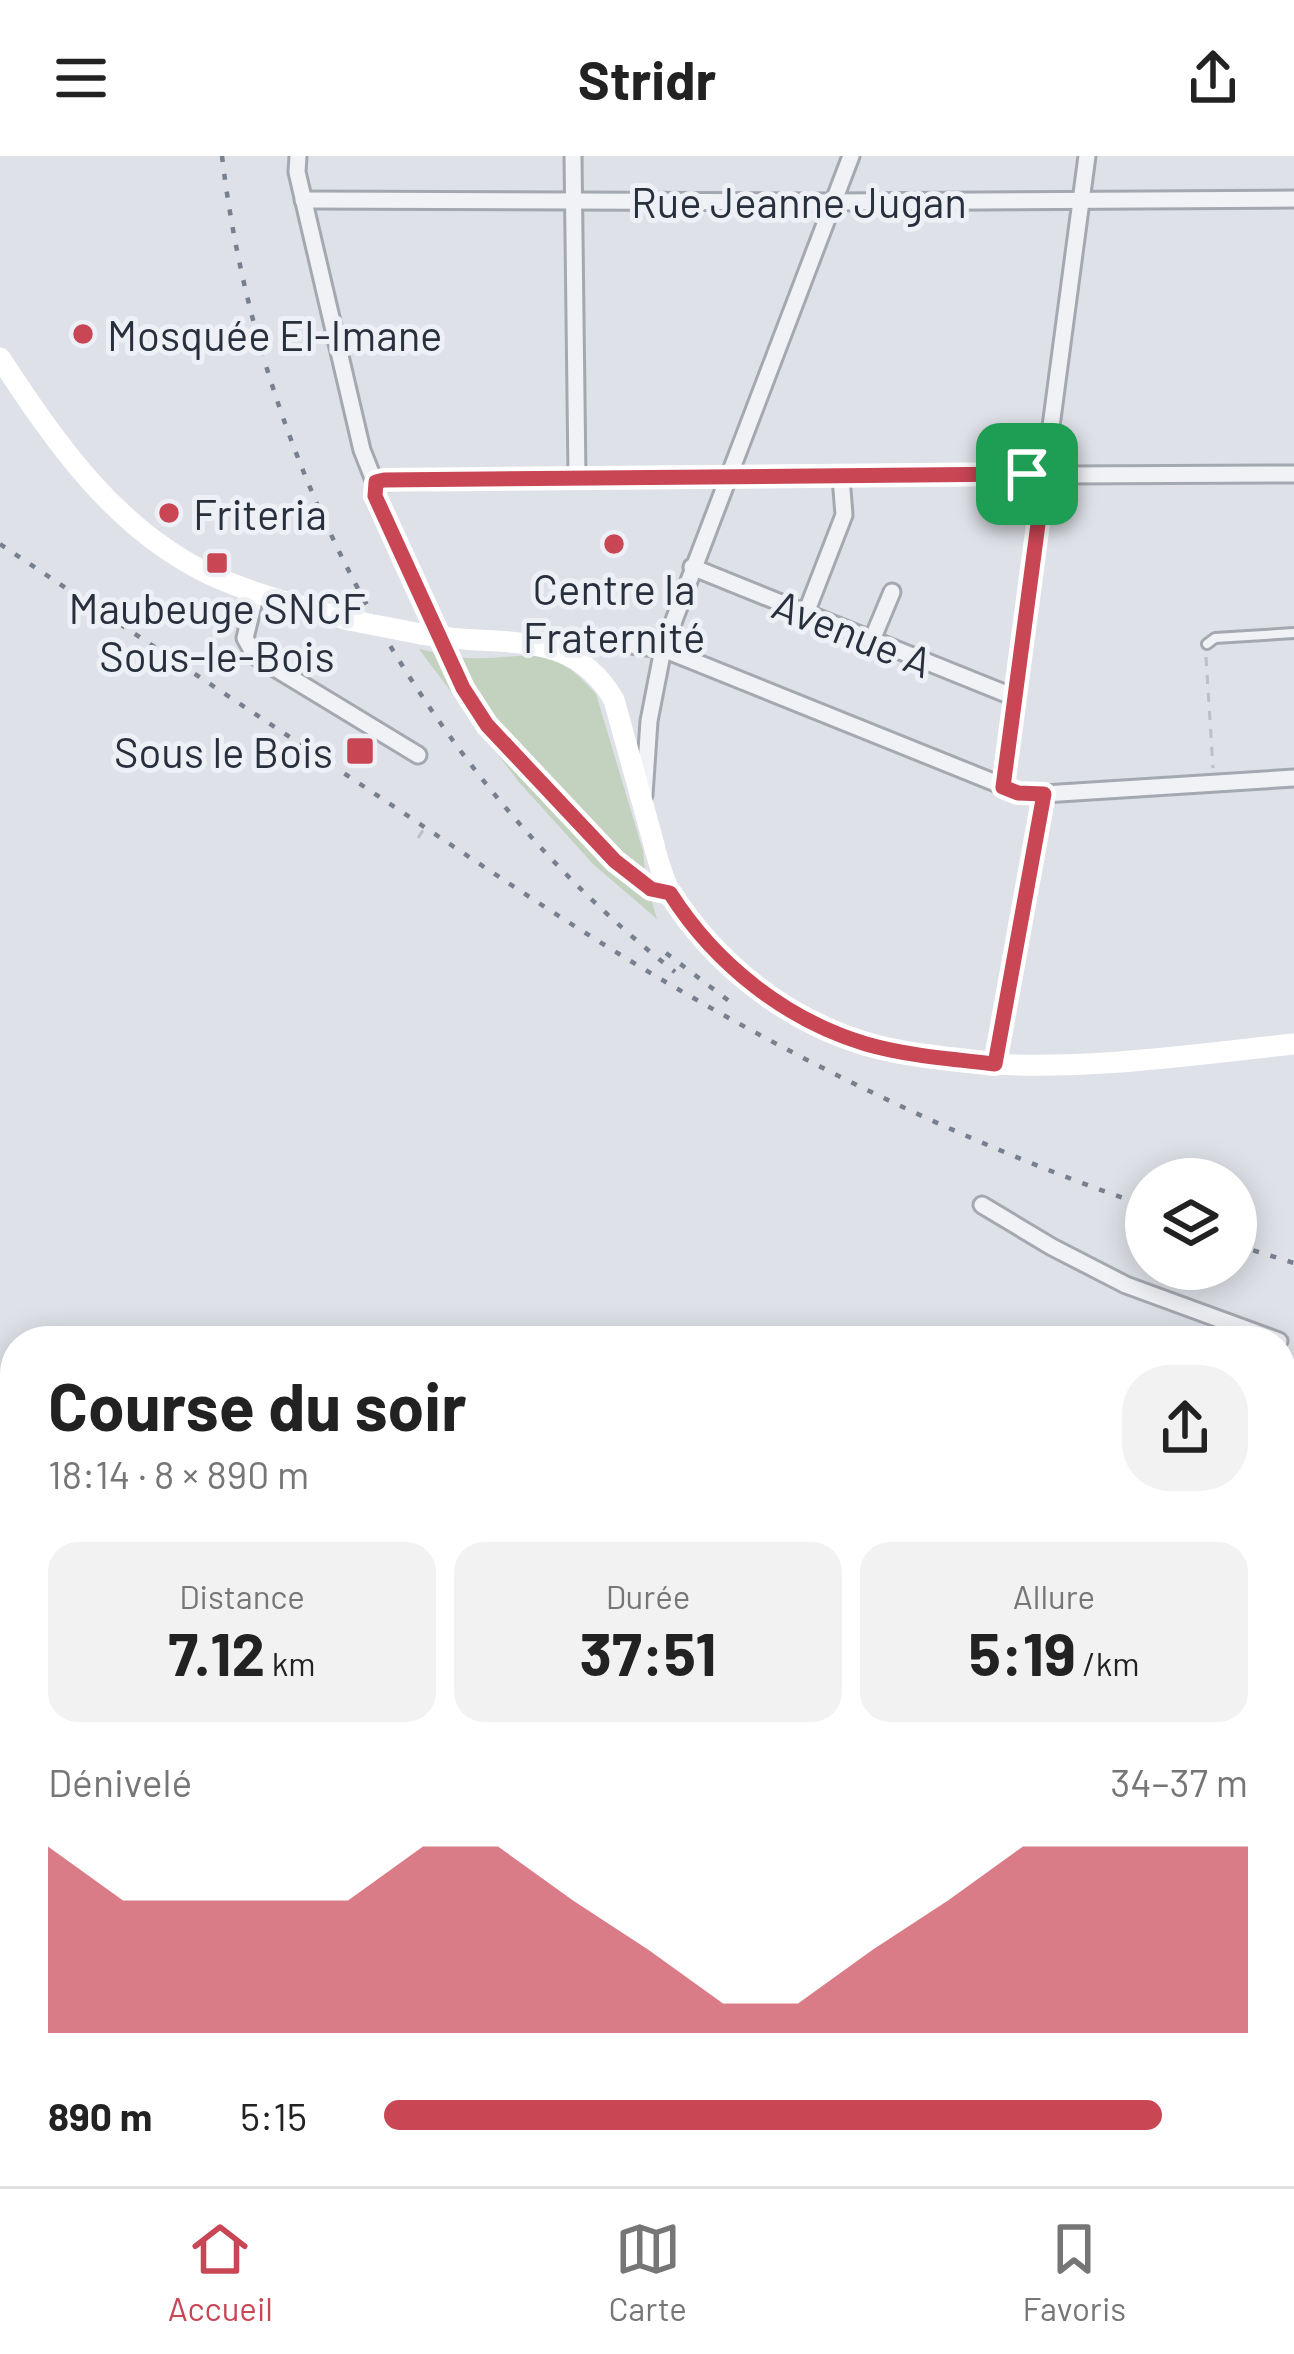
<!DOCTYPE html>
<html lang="fr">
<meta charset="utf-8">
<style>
:root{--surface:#fff;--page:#f2f2f2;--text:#222;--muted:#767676;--line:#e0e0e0;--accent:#c94655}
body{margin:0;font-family:Barlow,sans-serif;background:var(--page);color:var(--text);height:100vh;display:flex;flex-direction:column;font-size:45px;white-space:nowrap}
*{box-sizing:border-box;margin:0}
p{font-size:39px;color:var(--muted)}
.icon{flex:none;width:66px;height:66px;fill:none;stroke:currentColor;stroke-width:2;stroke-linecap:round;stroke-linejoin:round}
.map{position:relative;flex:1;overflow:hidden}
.side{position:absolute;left:0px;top:1170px;width:1296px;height:861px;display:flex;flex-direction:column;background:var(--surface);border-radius:48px 48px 0 0;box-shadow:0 6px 30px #0003}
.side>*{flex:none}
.buttons{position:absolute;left:1125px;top:1002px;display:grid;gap:24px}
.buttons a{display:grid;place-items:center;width:132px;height:132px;border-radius:50%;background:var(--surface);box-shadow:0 6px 30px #0003;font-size:60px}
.pin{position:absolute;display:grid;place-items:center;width:102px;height:102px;color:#fff;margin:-51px;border-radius:24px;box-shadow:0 6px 18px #0006}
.round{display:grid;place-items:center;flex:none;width:126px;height:126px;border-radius:48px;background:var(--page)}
.head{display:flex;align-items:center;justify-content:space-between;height:204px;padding:0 48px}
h1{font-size:66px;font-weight:700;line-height:90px}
.stats{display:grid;grid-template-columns:repeat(3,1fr);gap:18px;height:204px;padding:12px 48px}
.stats div{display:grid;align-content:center;border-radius:30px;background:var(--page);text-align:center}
.stats b{font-size:60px;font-weight:700}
.stats small{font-size:33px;font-weight:400}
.stats p{font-size:33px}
.chart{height:336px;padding:24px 48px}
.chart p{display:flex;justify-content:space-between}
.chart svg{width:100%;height:216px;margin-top:12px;fill:var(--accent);opacity:.7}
ul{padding:0 48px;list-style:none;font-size:39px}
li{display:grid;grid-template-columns:192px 144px 1fr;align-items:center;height:90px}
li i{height:30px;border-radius:15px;background:var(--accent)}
header{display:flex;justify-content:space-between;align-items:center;height:156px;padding:0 48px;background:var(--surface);font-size:54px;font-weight:700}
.tab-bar{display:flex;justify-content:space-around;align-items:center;height:168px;border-top:3px solid var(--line);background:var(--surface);font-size:33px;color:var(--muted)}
.tab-bar a{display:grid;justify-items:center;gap:6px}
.tab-bar .on{color:var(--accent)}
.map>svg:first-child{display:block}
</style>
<header><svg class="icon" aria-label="menu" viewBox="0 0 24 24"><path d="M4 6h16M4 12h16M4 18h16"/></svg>Stridr<svg class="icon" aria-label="share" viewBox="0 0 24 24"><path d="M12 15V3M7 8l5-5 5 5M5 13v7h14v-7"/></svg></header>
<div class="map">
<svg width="1294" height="2030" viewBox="0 0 1294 2030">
<rect width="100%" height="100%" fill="#dee1e7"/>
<g fill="#c3d1bf">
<path d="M419 493C434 496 451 501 466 502 530 505 546 481 596 538L643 695 646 725 657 763 593 708 518 625Z"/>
<path d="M0 1550 15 1563V2016H1281V1905L1294 1909V2030H0Z"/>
</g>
<g fill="#9aaec6">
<path d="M0 1477 15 1491V1563L0 1550Z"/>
<path d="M1281 1976 1294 1981V2030H1284L1249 2016H1281Z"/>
</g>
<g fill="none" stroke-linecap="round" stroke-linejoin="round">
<defs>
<g id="lane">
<path d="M1207 488 1215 482 1294 477"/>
<path d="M0 1266 15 1275"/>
<path d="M0 1378 15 1388"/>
</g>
<g id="street">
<path d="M298 0 297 16 362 294 377 332 375 344 440 482"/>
<path d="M573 0 577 321"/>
<path d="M303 44 832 46 1294 43"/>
<path d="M375 326 577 321 1294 318"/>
<path d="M692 411 1014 541"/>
<path d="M256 437 245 482 255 500 418 599"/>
<path d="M806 457 844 359 841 321"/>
<path d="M872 484 892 436"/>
<path d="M546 489 598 485 663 493 1018 636 1044 638 1294 622"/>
<path d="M1003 631 1087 0"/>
<path d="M644 639 649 565 663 493 851 0"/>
<path d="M995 908 1044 638"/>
<path d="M982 1049 1052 1091 1126 1129 1279 1185"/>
</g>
</defs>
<use href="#lane" stroke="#a4a8b1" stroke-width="14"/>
<use href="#street" stroke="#a4a8b1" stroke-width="21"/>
<g stroke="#bdbfc6" stroke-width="3" stroke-dasharray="9 9" stroke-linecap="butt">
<path d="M449 500 463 532 487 569 615 705 644 727"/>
<path d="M1206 501 1213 612"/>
<path d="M418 682 427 668"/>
<path d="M0 1463 15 1477"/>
<path d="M1281 1964 1294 1970"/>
<path d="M341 2016 410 2030"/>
<path d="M0 2027 173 2016"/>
</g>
<use href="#lane" stroke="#f1f2f6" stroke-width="8"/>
<use href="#street" stroke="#f1f2f6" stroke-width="15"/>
<g stroke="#fff" stroke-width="21">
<path d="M0 202C56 287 114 372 209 418 254 439 302 450 349 464"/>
<path d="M421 478C494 493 571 468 614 544 625 585 637 626 648 667 655 690 659 715 670 736 682 760 703 781 722 800 871 951 1104 908 1294 888"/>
</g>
<g stroke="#788090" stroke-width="4.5" stroke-dasharray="6 12" stroke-linecap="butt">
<path d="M222 0C259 315 425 619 675 816"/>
<path d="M0 388C121 469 242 549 363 630 467 699 569 770 676 832 826 919 983 994 1146 1050"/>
<path d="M666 797 733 848"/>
<path d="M1236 1089 1294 1107"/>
</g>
<path stroke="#fff" stroke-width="21" d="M349 464 421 478"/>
</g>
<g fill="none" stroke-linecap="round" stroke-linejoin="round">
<defs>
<path id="route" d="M1027 318H1043L1042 338 1003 631 1018 637 1044 638 995 908C952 903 908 900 866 888 786 864 715 808 670 737L651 733 615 705 487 569 463 532 375 340 376 326 384 324Z"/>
</defs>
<use href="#route" stroke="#fff" stroke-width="24"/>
<use href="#route" stroke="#c94655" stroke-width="15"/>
</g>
<g fill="#c94655" stroke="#edf0f5" stroke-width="4.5">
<circle cx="83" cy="178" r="12"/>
<circle cx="169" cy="357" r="12"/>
<circle cx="614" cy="388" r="12"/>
<rect x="205" y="395" width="24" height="24" rx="6"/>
<rect x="345" y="580" width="30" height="30" rx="6"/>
</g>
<g text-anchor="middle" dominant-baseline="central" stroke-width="10" stroke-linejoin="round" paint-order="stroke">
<g font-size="42" fill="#282f3d" stroke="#edf0f5">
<text x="799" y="45">Rue Jeanne Jugan</text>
<text transform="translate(853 476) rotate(22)">Avenue A</text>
</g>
<g font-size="42" fill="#282f3d" stroke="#edf0f5" text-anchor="start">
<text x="107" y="178">Mosquée El-Imane</text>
<text x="193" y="357">Friteria</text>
<text x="614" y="432" text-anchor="middle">Centre la<tspan x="614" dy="48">Fraternité</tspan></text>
<text x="217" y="451" text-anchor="middle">Maubeuge SNCF<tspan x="217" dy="48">Sous-le-Bois</tspan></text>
<text x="333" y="595" text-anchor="end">Sous le Bois</text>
</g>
</g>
</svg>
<div class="buttons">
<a><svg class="icon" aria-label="layers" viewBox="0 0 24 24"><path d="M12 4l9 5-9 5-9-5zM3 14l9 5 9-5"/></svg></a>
</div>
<div class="pin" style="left:1027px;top:318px;background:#1e9e55"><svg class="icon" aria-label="arrive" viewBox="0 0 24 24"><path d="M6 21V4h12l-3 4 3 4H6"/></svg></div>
<section class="side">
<div class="head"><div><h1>Course du soir</h1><p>18:14 · 8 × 890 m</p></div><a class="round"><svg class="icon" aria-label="share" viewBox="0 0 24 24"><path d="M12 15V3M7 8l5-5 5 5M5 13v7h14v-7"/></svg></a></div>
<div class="stats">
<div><p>Distance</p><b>7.12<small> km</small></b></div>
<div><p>Durée</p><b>37:51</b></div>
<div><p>Allure</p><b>5:19<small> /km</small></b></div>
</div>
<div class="chart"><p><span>Dénivelé</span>34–37 m</p>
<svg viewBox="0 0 160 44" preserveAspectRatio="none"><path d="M0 44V6L10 17L20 17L30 17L40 17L50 6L60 6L70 17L80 27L90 38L100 38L110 27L120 17L130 6L140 6L150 6L160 6V44z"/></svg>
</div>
<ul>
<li><b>890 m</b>5:15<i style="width:90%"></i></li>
</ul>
</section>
</div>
<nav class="tab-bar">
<a class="on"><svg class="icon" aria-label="home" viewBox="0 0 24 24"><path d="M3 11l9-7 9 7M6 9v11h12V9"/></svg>Accueil</a>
<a><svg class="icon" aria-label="map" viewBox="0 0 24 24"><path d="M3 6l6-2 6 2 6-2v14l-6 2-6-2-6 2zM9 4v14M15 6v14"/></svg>Carte</a>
<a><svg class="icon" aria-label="saved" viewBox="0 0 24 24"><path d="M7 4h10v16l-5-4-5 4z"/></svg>Favoris</a>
</nav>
